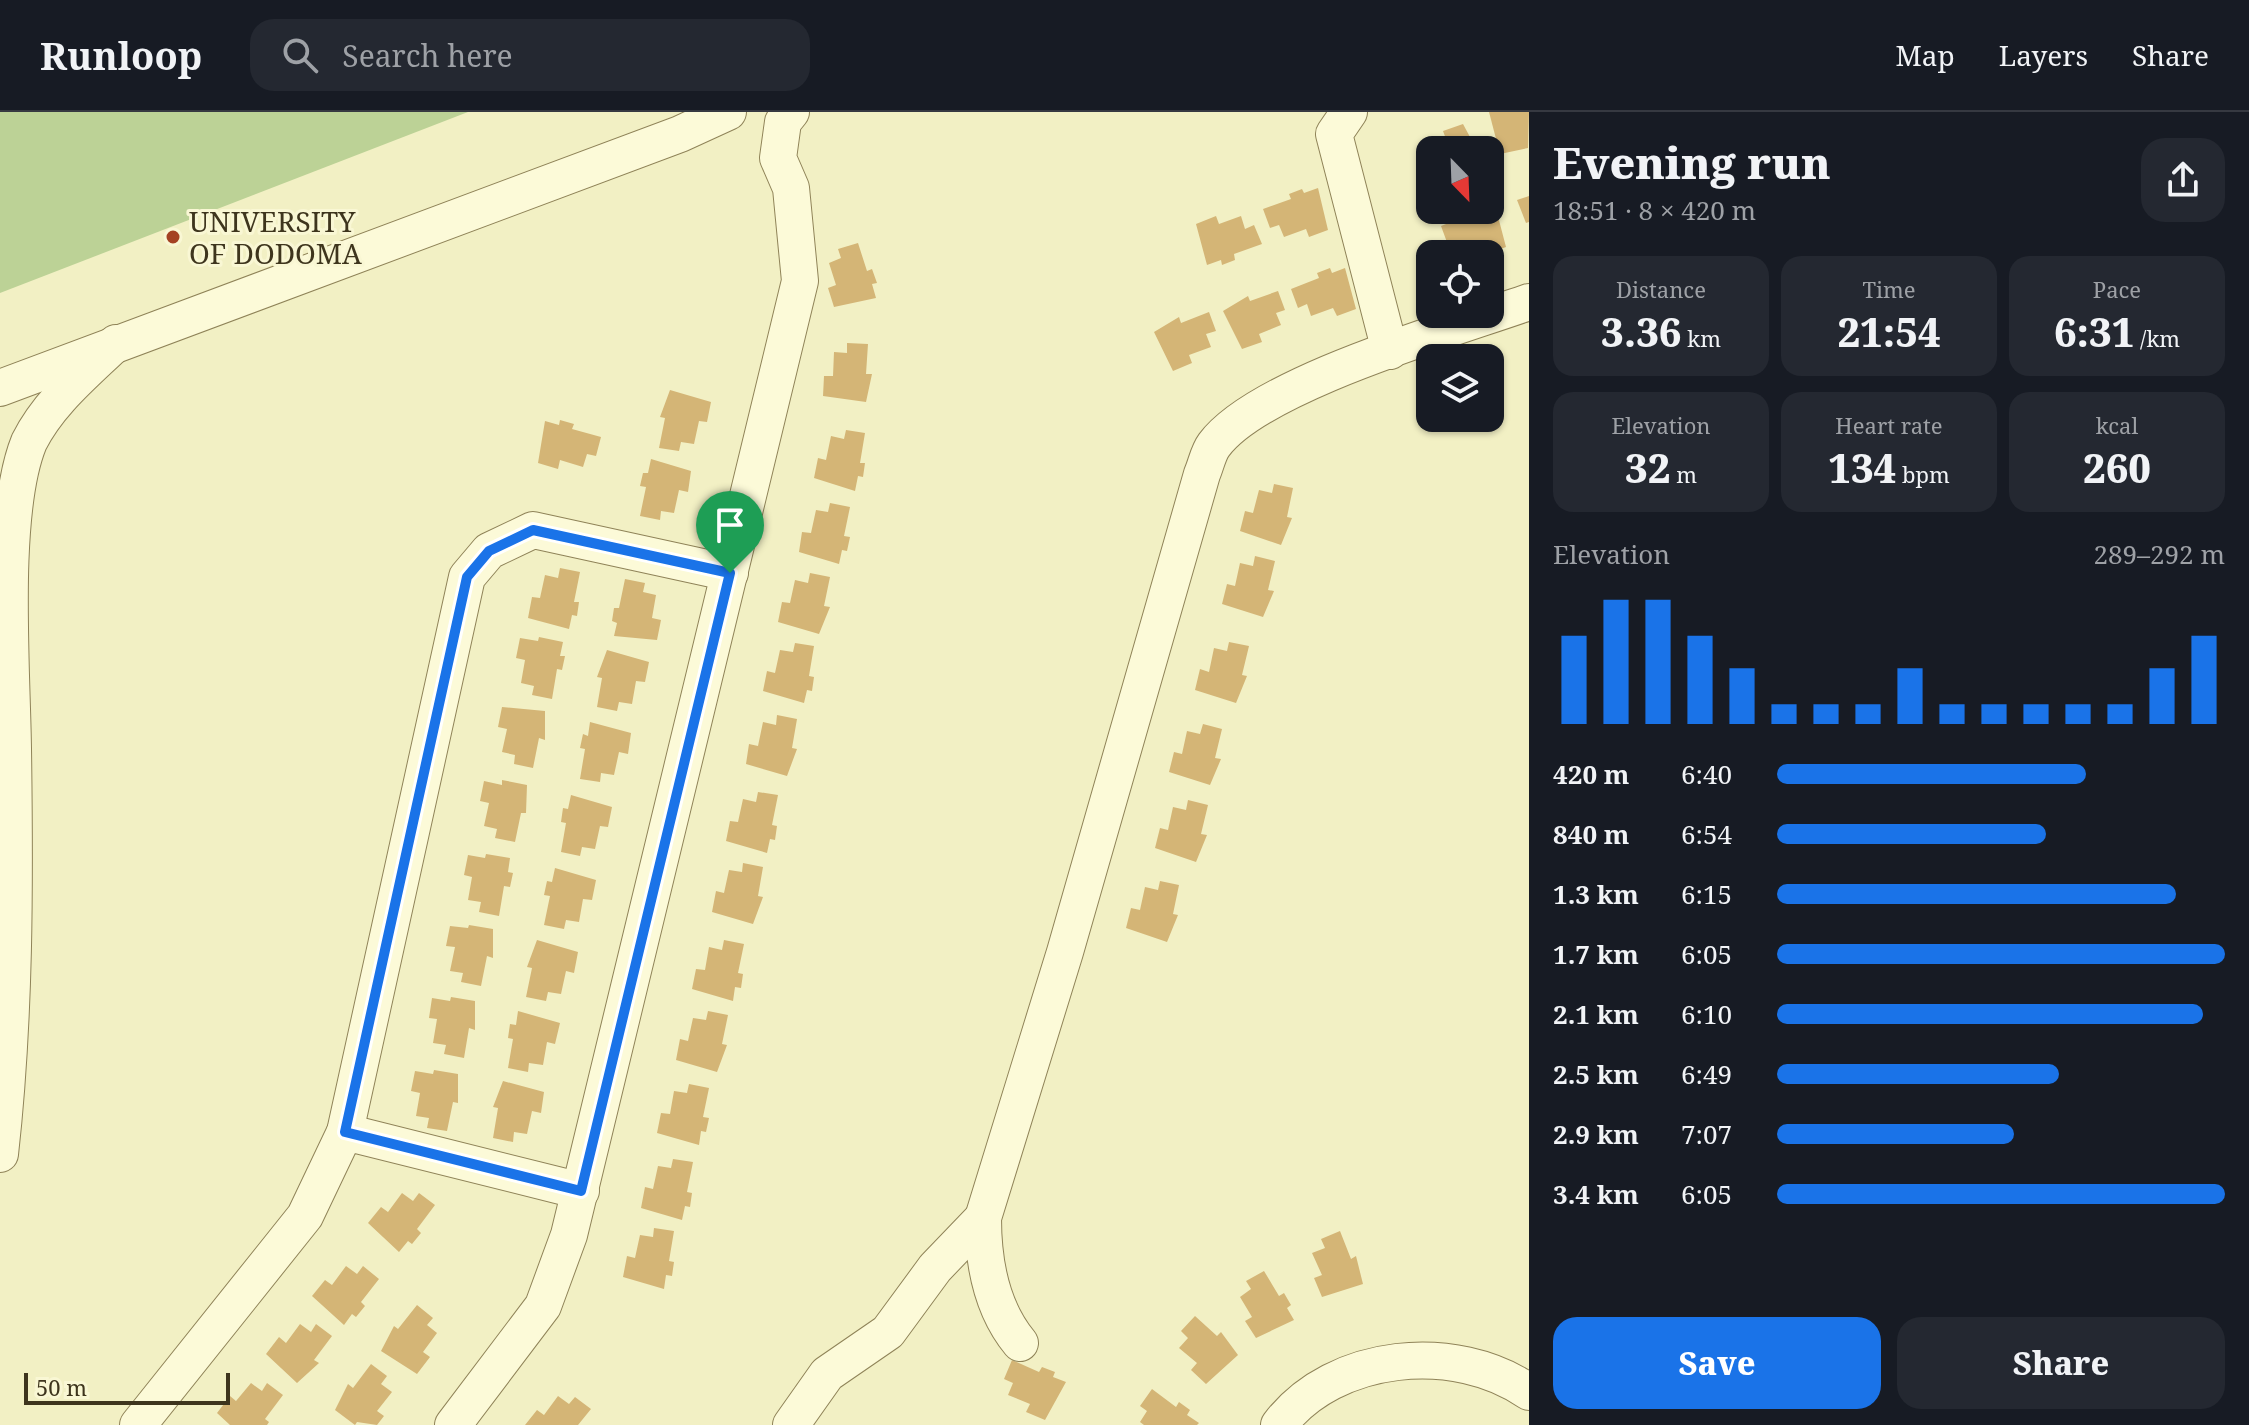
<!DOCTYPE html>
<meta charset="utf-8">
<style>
:root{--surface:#171b24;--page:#242831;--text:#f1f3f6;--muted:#9ea1a6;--line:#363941;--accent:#1a73e8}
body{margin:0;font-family:"Noto Serif",serif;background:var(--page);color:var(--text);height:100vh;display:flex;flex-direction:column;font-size:30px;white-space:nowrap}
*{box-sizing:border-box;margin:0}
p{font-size:26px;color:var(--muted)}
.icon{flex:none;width:44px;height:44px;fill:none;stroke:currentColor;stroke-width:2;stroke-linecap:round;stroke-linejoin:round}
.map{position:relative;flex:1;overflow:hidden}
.panel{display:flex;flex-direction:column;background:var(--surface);width:720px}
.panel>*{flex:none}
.needle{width:52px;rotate:157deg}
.controls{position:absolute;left:1416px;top:24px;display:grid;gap:16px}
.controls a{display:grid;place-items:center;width:88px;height:88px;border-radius:16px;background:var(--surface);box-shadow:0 2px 6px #0004;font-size:40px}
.scale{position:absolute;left:24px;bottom:20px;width:206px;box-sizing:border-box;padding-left:8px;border:4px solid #3e351d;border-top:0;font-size:22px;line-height:28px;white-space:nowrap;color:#3e351d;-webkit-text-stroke:6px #f9f7d4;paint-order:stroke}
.pin{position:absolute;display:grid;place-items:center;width:68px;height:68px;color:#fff;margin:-82px -34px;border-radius:50% 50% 50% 0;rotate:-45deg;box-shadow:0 0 8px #0007}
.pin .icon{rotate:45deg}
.round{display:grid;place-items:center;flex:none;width:84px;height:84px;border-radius:24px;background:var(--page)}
.overview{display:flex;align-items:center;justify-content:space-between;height:136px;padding:0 24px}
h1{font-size:44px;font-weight:800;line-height:60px}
.stats{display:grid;grid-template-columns:repeat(3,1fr);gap:12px;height:136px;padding:8px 24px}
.stats div{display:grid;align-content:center;border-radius:20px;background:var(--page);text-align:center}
.stats b{font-size:40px;font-weight:800}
.stats small{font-size:22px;font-weight:400}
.stats p{font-size:22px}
.chart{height:224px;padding:16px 24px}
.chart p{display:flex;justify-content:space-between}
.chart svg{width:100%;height:144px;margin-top:8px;stroke:var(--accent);stroke-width:6}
.cta{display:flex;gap:16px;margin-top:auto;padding:16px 24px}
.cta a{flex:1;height:92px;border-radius:24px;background:var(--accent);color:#fff;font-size:32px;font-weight:800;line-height:92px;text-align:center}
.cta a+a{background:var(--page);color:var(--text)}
ul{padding:0 24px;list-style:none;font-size:26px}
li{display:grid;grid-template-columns:128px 96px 1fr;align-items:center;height:60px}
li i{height:20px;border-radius:10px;background:var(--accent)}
header{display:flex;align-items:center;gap:48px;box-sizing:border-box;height:112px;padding:0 40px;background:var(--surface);border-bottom:2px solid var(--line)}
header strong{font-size:38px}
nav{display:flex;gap:44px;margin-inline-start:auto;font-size:28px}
.search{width:560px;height:72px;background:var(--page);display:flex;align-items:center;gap:20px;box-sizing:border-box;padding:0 28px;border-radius:24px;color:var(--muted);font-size:30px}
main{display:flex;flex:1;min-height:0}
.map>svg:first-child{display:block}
</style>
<header>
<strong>Runloop</strong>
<div class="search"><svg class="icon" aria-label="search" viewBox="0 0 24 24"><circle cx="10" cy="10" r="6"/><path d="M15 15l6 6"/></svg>Search here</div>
<nav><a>Map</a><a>Layers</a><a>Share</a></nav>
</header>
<main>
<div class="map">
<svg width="1529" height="1313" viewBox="0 0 1529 1313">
<rect width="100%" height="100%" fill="#f2f0c4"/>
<path fill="#bcd296" d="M0 0H468L0 181Z"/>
<g fill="#d4b576">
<path d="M1489 0H1529L1528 36 1500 42Z"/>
<path d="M1463 12 1477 38H1430V69L1426 70 1419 51 1428 48 1424 36 1446 27 1443 19Z"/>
<path d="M1318 76 1328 118 1309 125 1306 117 1284 125 1279 113 1270 116 1263 97 1291 87 1289 82 1302 77 1304 81Z"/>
<path d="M1529 84V110L1526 111 1517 88Z"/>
<path d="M1495 93 1506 135 1487 142 1484 134 1461 142 1457 129 1448 133 1441 114 1469 103 1467 98H1490Z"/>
<path d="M1216 104 1219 112 1241 104 1245 117 1254 113 1262 132 1234 142 1235 148 1222 153 1221 148 1207 153 1196 112Z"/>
<path d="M858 131 867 159 872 157 877 171 872 172 876 186 834 195 828 176 836 173 829 151 841 146 838 137Z"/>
<path d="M1330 156 1332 161 1345 156 1356 197 1337 204 1333 196 1311 204 1307 192 1298 196 1291 177 1319 166 1317 161Z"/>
<path d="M1278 179 1285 198 1276 201 1281 213 1259 222 1262 230 1242 237 1223 199 1248 184 1250 189Z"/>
<path d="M1209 200 1216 219 1206 222 1211 235 1189 243 1192 251 1173 259 1154 220 1179 205 1181 211Z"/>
<path d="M847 231 868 232 866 262H872L866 290 823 284 824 264H833L834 240 847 241Z"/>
<path d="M670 278 711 290 707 310 699 309 694 332 681 330 679 339 659 336 665 306 660 305Z"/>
<path d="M560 308 574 312 572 317 601 325 596 344 587 342 583 355 560 348 558 357 538 351 545 309 559 313Z"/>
<path d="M846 318 865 321 860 351H865L863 365 858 364 855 379 814 366 818 346 826 348 831 324 844 327Z"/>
<path d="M651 347 691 359 688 380 679 378 674 401 661 399 660 408 640 404 646 375 640 374 643 361H648Z"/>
<path d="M1274 372 1293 376 1287 405 1292 406 1281 433 1240 419 1245 399 1253 401 1259 378 1272 381Z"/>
<path d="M830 391 850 395 844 424 850 425 847 439 842 438 839 452 799 440 802 420 811 421 816 398 828 400Z"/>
<path d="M1255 444 1275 449 1268 478 1274 479 1263 505 1222 492 1227 472 1235 474 1240 451 1253 454Z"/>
<path d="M560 456 580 460 574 490H579L577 504 572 503 569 517 528 506 532 485 540 486 545 463 558 466Z"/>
<path d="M810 461 830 465 824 494 830 495 819 522 778 510 782 490 790 491 795 468 808 471Z"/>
<path d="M625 467 645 471 643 480 656 483 652 506 661 508 657 528 614 524 617 511 612 509 614 496H619Z"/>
<path d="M539 525 563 530 560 544H565L562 558 557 557 552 587 532 583 534 574 521 571 525 548 516 546 520 526 538 529Z"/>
<path d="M1229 530 1249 534 1242 563 1247 564 1236 591 1195 578 1200 557 1209 560 1214 536 1227 539Z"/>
<path d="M795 531 814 534 809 564 814 565 812 579 807 578 804 591 763 579 767 559 775 561 780 538 793 540Z"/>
<path d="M607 538 649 550 645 570 636 569 632 592 619 590 617 599 597 595 602 566 597 565Z"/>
<path d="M502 595 545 599V628L539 626 533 656 514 652 515 643 502 640 507 617 498 615Z"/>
<path d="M777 603 797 607 792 636 797 637 787 664 746 652 749 632 758 634 763 610 776 613Z"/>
<path d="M590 610 631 621 628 642 619 640 614 663 601 661 600 670 580 667 585 637 580 636 583 622 588 624Z"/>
<path d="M1203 612 1222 617 1215 646 1221 647 1210 673 1169 660 1174 640 1182 642 1187 619 1200 622Z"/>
<path d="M502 668 527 673 526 701H521L515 730 495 726 497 717 484 714 489 691 480 689 484 669 502 673Z"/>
<path d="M758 680 778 683 772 713 777 714 775 728 770 727 767 741 726 729 730 709 738 710 743 687 756 690Z"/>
<path d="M571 683 612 695 608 715 600 714 595 737 582 735 580 744 561 740 566 711 561 710 563 696 568 697Z"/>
<path d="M1188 688 1208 693 1201 722 1207 723 1196 750 1155 736 1160 716 1168 718 1173 695 1186 698Z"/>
<path d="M486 742 510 746 508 760 513 761 510 775 504 774 499 804 479 800 481 790 468 788 472 765 464 763 468 743 485 746Z"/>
<path d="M743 751 763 755 758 784 763 785 753 812 712 800 716 779 724 781 729 758 742 760Z"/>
<path d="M555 756 596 768 592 788 583 787 579 810 566 808 564 817 544 813 550 784 544 783 547 769 552 770Z"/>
<path d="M1160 769 1179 773 1173 802 1178 803 1167 830 1126 816 1131 796 1140 798 1145 775 1158 778Z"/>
<path d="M469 813 493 817V846L487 844 481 874 461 870 463 861 450 859 455 835 446 834 450 814 468 816Z"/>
<path d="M537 828 578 840 574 861 566 859 561 882 548 880 546 889 526 885 532 856 527 855Z"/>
<path d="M724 828 744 832 738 861 743 862 741 876 735 875 733 889 692 877 696 857 705 858 709 835 722 838Z"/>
<path d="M451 885 475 889V918L469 916 464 946 444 942 446 933 433 931 437 907 429 906 432 886 450 889Z"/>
<path d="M518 899 560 911 555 932 547 930 543 953 529 951 528 960 508 956 513 927 508 926 510 912 516 913Z"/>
<path d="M708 899 728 903 722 932 727 933 717 960 676 948 680 927 688 929 693 906 706 908Z"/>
<path d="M434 958 458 962V991L453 990 447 1019 427 1016 429 1006 416 1004 420 981 411 979 415 959 433 962Z"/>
<path d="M503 969 544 980 541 1001 532 999 527 1022 514 1020 513 1030 493 1026 498 996 493 995Z"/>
<path d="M689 972 709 976 703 1005 709 1006 706 1020 701 1019 699 1033 657 1021 661 1001 670 1002 674 979 687 981Z"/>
<path d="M673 1047 693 1050 687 1080 692 1081 690 1095 685 1094 682 1108 641 1096 645 1075 653 1077 658 1054 671 1056Z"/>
<path d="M402 1081 413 1089 419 1081 435 1093 417 1117 421 1121 412 1132 408 1129 399 1140 368 1111 381 1095 388 1100Z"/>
<path d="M654 1116 674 1119 669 1149 674 1150 672 1164 666 1163 664 1177 623 1165 627 1144 635 1146 640 1123 653 1125Z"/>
<path d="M1340 1119 1351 1147 1356 1144 1363 1172 1322 1185 1314 1166 1322 1163 1312 1141 1325 1136 1321 1127Z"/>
<path d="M346 1154 357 1162 363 1154 379 1167 361 1190 365 1194 356 1205 352 1202 344 1213 312 1184 325 1168 332 1173Z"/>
<path d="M1264 1159 1279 1184 1284 1181 1291 1193 1287 1196 1294 1208 1256 1226 1245 1209 1252 1205 1240 1185 1251 1177 1246 1169Z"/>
<path d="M417 1193 433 1206 427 1213 437 1221 423 1240 430 1245 417 1262 381 1239 394 1214 398 1217Z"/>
<path d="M1195 1204 1217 1224 1221 1220 1238 1243 1206 1272 1191 1258 1197 1251 1179 1236 1188 1226 1181 1219Z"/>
<path d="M300 1212 311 1220 316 1212 332 1224 314 1248 319 1251 297 1271 266 1242 279 1225 286 1231Z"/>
<path d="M1012 1248 1039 1260 1042 1255 1055 1260 1053 1265 1066 1270 1045 1308 1026 1300 1030 1292 1008 1283 1013 1271 1004 1267Z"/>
<path d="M371 1252 387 1264 381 1272 392 1280 377 1299 384 1304 377 1313 357 1310 355 1313 335 1298 348 1272 353 1276Z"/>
<path d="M251 1271 262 1279 267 1271 283 1283 265 1307 269 1310 267 1313H230L217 1301 230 1284 236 1289Z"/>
<path d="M1152 1277 1176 1295 1179 1290 1190 1298 1187 1303 1199 1311 1197 1313H1144L1140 1310 1147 1299 1140 1294Z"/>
<path d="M558 1284 569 1292 575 1285 591 1297 578 1313H525L537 1298 544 1303Z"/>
</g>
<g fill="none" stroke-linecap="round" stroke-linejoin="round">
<defs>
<g id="minor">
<path d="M1349 0 1334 22 1390 239"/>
<path d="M0 276 680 22 728 0"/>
<path d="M345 1020 467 465 489 439 533 418 730 461"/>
<path d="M0 1042C15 909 15 771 13 637 12 556 0 401 29 330 49 290 85 261 116 231"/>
<path d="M1020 1231C991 1196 983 1150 983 1106L1065 840 1202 362C1206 353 1208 341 1214 333 1259 272 1453 217 1529 190"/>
<path d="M138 1313 305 1104 345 1020 581 1079"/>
<path d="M453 1313 543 1194 569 1123 800 169 791 76 778 46 783 10 791 0"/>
<path d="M791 1313 827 1262 888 1220 935 1156 983 1106"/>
<path d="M1279 1313C1334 1240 1456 1229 1529 1280"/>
</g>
</defs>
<use href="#minor" stroke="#8f8358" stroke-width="38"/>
<use href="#minor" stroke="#fcfad8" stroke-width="36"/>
</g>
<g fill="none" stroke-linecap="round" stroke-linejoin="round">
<defs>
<path id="route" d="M533 418 730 461 581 1079 345 1020 467 465 489 439Z"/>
</defs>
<use href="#route" stroke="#fff" stroke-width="16"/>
<use href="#route" stroke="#1a73e8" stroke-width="10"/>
</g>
<circle fill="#a44222" stroke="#f9f7d4" stroke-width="3" cx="173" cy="125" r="8"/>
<g text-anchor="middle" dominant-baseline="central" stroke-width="6" stroke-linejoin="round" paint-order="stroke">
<g font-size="28" fill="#3e351d" stroke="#f9f7d4" text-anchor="start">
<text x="189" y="109">UNIVERSITY<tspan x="189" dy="32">OF DODOMA</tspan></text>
</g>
</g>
</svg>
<div class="controls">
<a><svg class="needle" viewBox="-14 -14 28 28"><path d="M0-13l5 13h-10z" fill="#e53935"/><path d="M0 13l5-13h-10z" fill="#9ea1a6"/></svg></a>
<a><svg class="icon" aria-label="locate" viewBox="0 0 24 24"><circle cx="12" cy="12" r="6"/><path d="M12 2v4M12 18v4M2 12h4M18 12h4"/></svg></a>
<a><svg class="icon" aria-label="layers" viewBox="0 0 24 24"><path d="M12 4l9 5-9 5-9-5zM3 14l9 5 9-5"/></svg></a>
</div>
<div class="scale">50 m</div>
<div class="pin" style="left:730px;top:461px;background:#1e9e55"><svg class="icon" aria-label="arrive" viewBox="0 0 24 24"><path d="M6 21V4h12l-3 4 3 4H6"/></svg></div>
</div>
<section class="panel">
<div class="overview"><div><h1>Evening run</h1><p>18:51 · 8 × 420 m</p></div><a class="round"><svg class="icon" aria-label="share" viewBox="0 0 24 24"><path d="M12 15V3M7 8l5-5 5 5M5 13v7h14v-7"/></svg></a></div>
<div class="stats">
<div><p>Distance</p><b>3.36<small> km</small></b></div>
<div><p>Time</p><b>21:54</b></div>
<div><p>Pace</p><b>6:31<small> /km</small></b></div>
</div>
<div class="stats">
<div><p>Elevation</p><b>32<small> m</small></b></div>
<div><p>Heart rate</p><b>134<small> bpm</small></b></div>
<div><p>kcal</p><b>260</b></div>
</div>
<div class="chart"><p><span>Elevation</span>289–292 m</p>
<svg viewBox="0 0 160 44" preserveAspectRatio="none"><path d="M5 44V17M15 44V6M25 44V6M35 44V17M45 44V27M55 44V38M65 44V38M75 44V38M85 44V27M95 44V38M105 44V38M115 44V38M125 44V38M135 44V38M145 44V27M155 44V17"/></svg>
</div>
<ul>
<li><b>420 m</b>6:40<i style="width:69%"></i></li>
<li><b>840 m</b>6:54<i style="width:60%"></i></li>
<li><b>1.3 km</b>6:15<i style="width:89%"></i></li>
<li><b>1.7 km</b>6:05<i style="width:100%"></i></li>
<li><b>2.1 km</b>6:10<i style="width:95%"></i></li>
<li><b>2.5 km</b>6:49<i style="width:63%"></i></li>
<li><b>2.9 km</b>7:07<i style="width:53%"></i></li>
<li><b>3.4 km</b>6:05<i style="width:100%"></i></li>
</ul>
<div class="cta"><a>Save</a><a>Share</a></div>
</section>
</main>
